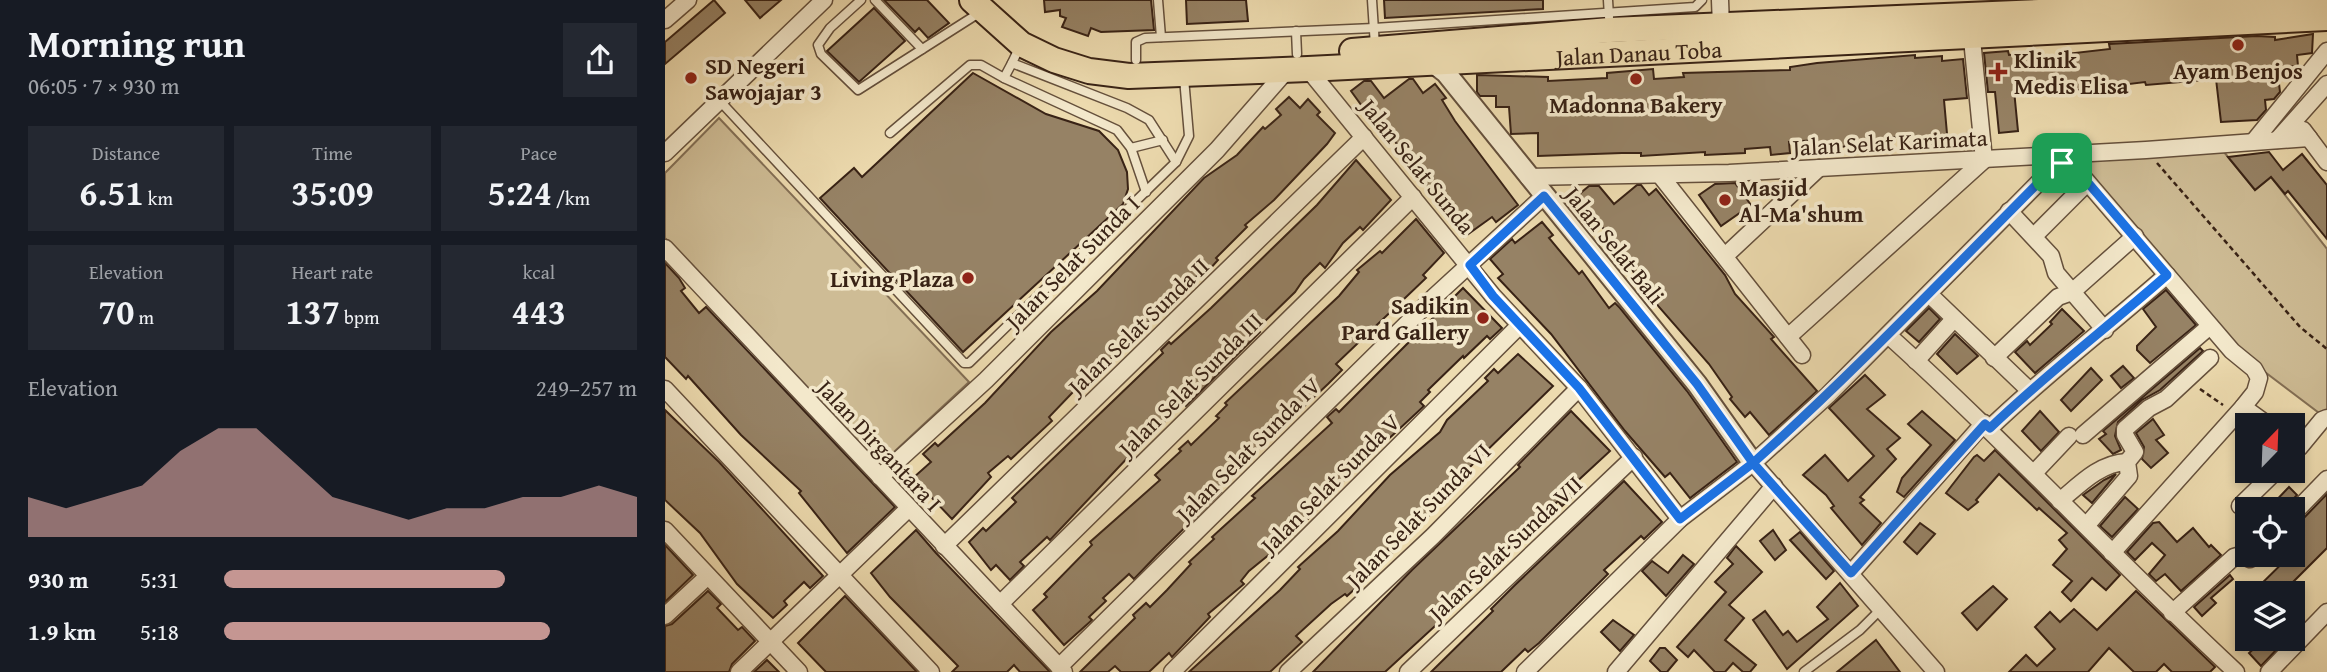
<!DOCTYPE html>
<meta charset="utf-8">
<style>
:root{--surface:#171b24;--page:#242831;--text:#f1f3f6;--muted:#9ea1a6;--accent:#c59692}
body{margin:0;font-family:"Gentium Book Plus",serif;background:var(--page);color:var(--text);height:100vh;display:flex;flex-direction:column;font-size:26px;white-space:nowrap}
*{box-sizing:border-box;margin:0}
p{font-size:23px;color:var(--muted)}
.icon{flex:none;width:38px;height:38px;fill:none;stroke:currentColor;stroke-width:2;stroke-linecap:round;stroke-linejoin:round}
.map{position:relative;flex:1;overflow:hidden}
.panel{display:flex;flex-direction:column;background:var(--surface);width:665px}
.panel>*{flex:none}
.needle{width:46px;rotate:23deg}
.buttons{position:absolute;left:1570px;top:413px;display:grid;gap:14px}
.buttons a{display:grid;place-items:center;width:70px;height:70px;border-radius:0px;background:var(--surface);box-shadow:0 4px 10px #0003;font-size:35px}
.pin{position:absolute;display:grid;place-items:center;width:60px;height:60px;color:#fff;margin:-30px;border-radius:14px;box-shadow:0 4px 10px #0006}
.round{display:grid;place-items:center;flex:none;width:74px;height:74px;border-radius:0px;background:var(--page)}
.overview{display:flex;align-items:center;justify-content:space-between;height:119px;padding:0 28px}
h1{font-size:38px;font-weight:800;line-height:52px}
.figures{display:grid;grid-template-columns:repeat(3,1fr);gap:10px;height:119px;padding:7px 28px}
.figures div{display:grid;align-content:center;border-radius:0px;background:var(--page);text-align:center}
.figures b{font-size:35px;font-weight:800}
.figures small{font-size:19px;font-weight:400}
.figures p{font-size:19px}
.chart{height:196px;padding:14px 28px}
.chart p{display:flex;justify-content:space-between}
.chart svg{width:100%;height:126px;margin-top:7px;fill:var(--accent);opacity:.7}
ul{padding:0 28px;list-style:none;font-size:23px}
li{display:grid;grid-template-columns:112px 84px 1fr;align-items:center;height:52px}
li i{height:18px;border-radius:9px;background:var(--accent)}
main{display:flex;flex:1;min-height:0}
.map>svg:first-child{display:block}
</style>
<main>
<section class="panel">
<div class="overview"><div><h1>Morning run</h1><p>06:05 · 7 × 930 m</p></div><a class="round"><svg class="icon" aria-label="share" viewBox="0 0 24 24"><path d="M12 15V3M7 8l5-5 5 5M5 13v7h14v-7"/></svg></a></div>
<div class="figures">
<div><p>Distance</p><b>6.51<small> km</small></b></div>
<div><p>Time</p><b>35:09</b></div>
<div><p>Pace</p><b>5:24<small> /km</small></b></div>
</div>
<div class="figures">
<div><p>Elevation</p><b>70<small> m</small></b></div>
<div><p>Heart rate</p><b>137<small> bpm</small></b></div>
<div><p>kcal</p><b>443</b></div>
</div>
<div class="chart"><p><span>Elevation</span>249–257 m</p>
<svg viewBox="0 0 160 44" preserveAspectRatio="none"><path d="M0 44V30L10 34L20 30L30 26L40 14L50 6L60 6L70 18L80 30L90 34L100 38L110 34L120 34L130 30L140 30L150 26L160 30V44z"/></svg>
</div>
<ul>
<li><b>930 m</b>5:31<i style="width:68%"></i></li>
<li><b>1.9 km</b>5:18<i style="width:79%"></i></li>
</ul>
</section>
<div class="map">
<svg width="1662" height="672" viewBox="0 0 1662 672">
<rect width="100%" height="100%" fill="#eddbaf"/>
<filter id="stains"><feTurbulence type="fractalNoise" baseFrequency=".00286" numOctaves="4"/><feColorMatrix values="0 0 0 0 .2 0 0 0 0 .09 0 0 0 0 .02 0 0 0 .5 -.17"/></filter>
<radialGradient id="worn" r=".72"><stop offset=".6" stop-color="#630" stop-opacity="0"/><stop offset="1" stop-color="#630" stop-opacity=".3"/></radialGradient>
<g fill="#cebc95" stroke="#836f55" stroke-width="2">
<path d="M54 118 304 382 215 465 0 238V173Z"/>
<path d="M1559 152 1590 190 1606 177 1662 249V419L1588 363 1403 159Z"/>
</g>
<g fill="#968265" stroke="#382215" stroke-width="2">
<path d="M49 0 60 13 0 64V42Z"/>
<path d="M80 0H116L95 18Z"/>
<path d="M219 0H262L284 23 263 38 254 28 250 32Z"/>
<path d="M379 0H486L489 30 436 32 426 28 423 36 397 27 401 18 395 16V10L380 12Z"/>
<path d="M521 0H581L583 21 522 24Z"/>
<path d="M719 0H878V9L720 18Z"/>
<path d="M209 8 240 41 194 82 162 51Z"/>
<path d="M1648 34 1647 53 1632 55 1633 66 1612 67 1615 92 1609 99 1600 100 1601 110 1592 120 1556 122 1551 79 1481 85 1480 82 1391 93 1390 87 1349 90 1353 131 1334 133 1330 92H1323L1319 53 1343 51 1344 55 1367 53 1384 56 1445 49 1444 44 1592 36 1610 37V40Z"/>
<path d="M1250 55V58L1277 56V61L1298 59 1302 98 1279 100 1283 145 1240 144 1239 136 1213 139 1214 144 1174 147V143L1151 145V140L1124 142 1125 153 1106 155 1105 147 1080 149V153L1040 155V152L976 156V153H957L873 156V133L846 134 844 107H831V96H815L812 92V75L883 77V81L942 78V73L988 69 989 79 1019 77 1018 73 1125 70V67L1152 63Z"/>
<path d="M308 73 381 114 434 131 453 150 462 172 463 189 458 204 298 352 155 198 189 168 197 177Z"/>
<path d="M744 79H748L758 93 770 84 781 98 777 100 790 121 853 205 831 222 827 217 799 237 718 125 716 126 705 112 702 113 686 91 699 81H706L719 98Z"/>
<path d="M624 97 635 108 643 99 655 112 652 115 670 133 662 144 609 200 580 225 582 227 551 258 553 260 544 270 541 267 516 292 514 290 482 323 484 325 452 352 437 368 438 370 428 379 425 376 408 392 384 417 387 421 346 459 343 456 323 473 326 477 287 519 248 478 266 462 258 454 270 443 273 446 320 403 386 332 432 291 539 178 572 155 598 127 600 129 616 115 611 109Z"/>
<path d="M1604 152 1618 170 1637 154 1662 185V239L1623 191 1620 194 1606 177 1590 190 1563 157Z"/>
<path d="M691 160 726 200 698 230 695 227 678 243 660 268 655 263 639 279 630 292 592 329 595 332 521 406 519 403 467 453 385 540 382 537 355 562 359 566 345 580 331 565 326 570 304 542 318 528 321 531 351 502 347 498 498 353 496 350 504 342 506 344 546 308 652 205Z"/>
<path d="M1070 183 1086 205 1056 226 1034 195 1050 184Z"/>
<path d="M972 185H976L984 195 991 189 1060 275 1070 294 1109 337 1106 339 1152 391 1104 435 1085 412 1080 417 1065 399 1067 397 1044 364 994 307 957 256 959 254 912 196 924 186H934L949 204Z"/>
<path d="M751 219 779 253 758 275 761 278 671 364 677 370 663 384 552 488 556 492 491 556 469 579 464 574 438 598 441 601 424 617 427 620 399 645 368 610 382 597 379 594 427 545 425 542 495 480 490 475 516 451 514 449 523 441 526 445 554 418 551 416 562 405 560 403 674 296 694 272 692 270 715 251 717 253Z"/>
<path d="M877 222 888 235 884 238 914 274 917 271 944 308 950 303 955 308 1022 391 1072 462 1025 498 1005 473 1000 477 960 431 886 334 833 278 838 274 825 259 847 239 850 243Z"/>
<path d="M0 263 14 278 20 288 16 291 34 313 41 307 230 507 182 553 134 493 136 491 76 435 23 376 21 379 0 357Z"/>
<path d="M798 288 837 328 825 339 822 336 799 358 798 356 763 390 765 392 755 402 759 406 675 484 628 535 584 571 576 581 579 584 543 614 545 617 507 657 504 653 484 672H456L450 666 443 672H415L470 618 468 615 481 603 485 607 502 590 526 564 524 562 549 539 547 537 590 498 587 496 667 423 662 417 671 409 674 412Z"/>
<path d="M1501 290 1531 325 1485 363 1472 350V346L1491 327 1478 309Z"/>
<path d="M1264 308 1275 319 1254 342 1241 331Z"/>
<path d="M1397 309 1419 331 1370 373 1350 352 1362 341 1365 345 1387 324 1385 322Z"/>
<path d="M1290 334 1313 356 1292 374 1272 354Z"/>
<path d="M1535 348 1538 351 1495 390 1477 400 1453 422 1450 436 1456 450 1448 454 1434 439 1441 434 1438 431Z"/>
<path d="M853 354 888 386 768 503 773 507 754 525 751 522 723 549 727 553 689 584 692 587 682 596 680 594 666 604 631 636 637 642 605 672H524L615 590 635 569 633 567 673 531 725 475 775 432 782 420 823 381 820 378 829 369 833 373Z"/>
<path d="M1458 366 1469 378 1456 388 1446 376Z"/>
<path d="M1426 368 1437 380 1406 411 1396 400Z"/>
<path d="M1200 375 1220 395 1202 409 1235 438 1222 449 1231 459 1195 497 1199 500 1195 503 1216 523 1197 545 1166 508 1169 506 1161 495 1138 475 1160 455 1183 481 1209 456 1164 408Z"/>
<path d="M0 410 54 462 158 576 145 588 139 582 119 601 122 605 108 618 72 584 35 533 0 500Z"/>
<path d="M906 411 945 451 906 487 912 492 897 506 893 501 824 567 822 565 778 611 782 615 720 672H648L747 570 855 467 853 465Z"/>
<path d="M1257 411 1290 440 1239 497 1232 492 1237 478 1266 445 1243 424Z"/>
<path d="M1375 411 1394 432 1376 451 1357 431Z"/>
<path d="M1488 419 1499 435 1491 440 1503 453 1486 468 1477 459 1479 447 1471 433Z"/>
<path d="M1330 450 1455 575 1441 590 1427 578 1406 601 1397 592 1407 581 1388 565 1402 549 1394 540 1402 533 1374 508 1372 510 1334 474 1311 500 1313 502 1303 510 1281 493 1309 457 1312 455 1319 461Z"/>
<path d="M1451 474 1427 503 1418 495 1439 480Z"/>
<path d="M959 481 997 522 979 539 976 536 939 570 943 574 874 643 863 652 860 649 836 672H766L828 611 826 609 850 585Z"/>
<path d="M1624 487 1632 495 1619 509H1603Z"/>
<path d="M1662 494V548L1617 593H1587L1638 543 1628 524 1636 521Z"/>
<path d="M1460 497 1473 509 1447 537 1435 526Z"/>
<path d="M1494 522 1512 542 1528 528 1544 547 1546 545 1556 555 1516 591 1500 574 1491 581 1484 574 1500 555 1487 543 1470 560 1462 552 1488 523Z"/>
<path d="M1255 523 1270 534 1252 554 1239 542Z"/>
<path d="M251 530 271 553 385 672H355L349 665 342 672H287L293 666 225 597 206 573Z"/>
<path d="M1108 530 1121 550 1110 560 1095 541Z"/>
<path d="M1135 532 1169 571 1161 579 1125 540Z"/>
<path d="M0 545 28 575 0 602Z"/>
<path d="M1071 546 1097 572 1064 605 1079 618 1060 640 1091 665 1085 672H1078L1068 663 1060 672H1050L1029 650 1023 657 1012 647 1061 592 1050 582 1068 564 1062 558Z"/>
<path d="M1018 555 1029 564 1001 596 977 571 987 561 1003 573Z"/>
<path d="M1565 575 1568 579 1546 598 1551 603 1537 616 1529 607Z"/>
<path d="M1175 583 1193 606 1122 669 1088 620 1100 611 1118 635 1123 631 1132 642 1163 619 1152 607Z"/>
<path d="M1328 586 1342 599 1312 630 1297 613Z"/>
<path d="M43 591 56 604 52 608 73 630 77 627 90 641 67 664 64 672H0V626L7 624Z"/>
<path d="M1471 591 1550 667 1545 672H1507L1499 664 1491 672H1469L1444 648 1423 672H1344L1361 655 1372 666 1390 649 1370 627 1385 612 1395 622 1409 609 1432 630Z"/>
<path d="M180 596 252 672H161L133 643Z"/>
<path d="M948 620 969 635 955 651 936 632Z"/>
<path d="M1600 639H1609L1615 646 1596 666 1584 653Z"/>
<path d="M1211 640 1235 672H1172Z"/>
<path d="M995 648H1000L1012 660 1002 672H996L985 661Z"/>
<path d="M102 660 114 672H89Z"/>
</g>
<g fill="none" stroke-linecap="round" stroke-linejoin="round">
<defs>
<g id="service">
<path d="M196 0 165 28 153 45 156 54 193 90 314 13"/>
<path d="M210 0 257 49"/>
<path d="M493 0 496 37"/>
<path d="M707 0 710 46"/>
<path d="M943 0 944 17"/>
<path d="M631 31 632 54"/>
<path d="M355 46 347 63 462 108 484 120 511 162"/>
<path d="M471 60V42L480 38 709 28 1030 7 1037 0"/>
<path d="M347 63 339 78 452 130 466 148 481 192"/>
<path d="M53 99 299 363H304L511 162 524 136 519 78"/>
<path d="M225 133 305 65H316L339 78"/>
<path d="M466 148 498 140"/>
<path d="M1139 672 1195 630 1217 608"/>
</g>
<g id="minor">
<path d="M1055 0 1056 27"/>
<path d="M0 20 23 0"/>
<path d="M643 69 828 296 914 388 1015 519"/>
<path d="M1638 130 1662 162"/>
<path d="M1612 140 1662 84"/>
<path d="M1589 141 1662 51"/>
<path d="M0 153 159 0"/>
<path d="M995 175 1137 355"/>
<path d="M863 177 1064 173 1481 150 1644 138"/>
<path d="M1344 211 1386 256 1391 273 1440 330"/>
<path d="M1369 236 1418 187"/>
<path d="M0 248 399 672"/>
<path d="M1060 256 1154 168"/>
<path d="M1264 294 1364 390"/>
<path d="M1223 335C1343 443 1452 562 1571 672"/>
<path d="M1123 337 1319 160 1306 29"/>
<path d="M1329 358 1393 297 1407 292 1470 236"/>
<path d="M1251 361 1289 319"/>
<path d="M0 389 266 672"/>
<path d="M1578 407 1603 425"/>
<path d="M1325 428C1381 374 1443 327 1502 275"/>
<path d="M1418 435 1545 326"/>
<path d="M1628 443 1634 448 1657 420 1662 418"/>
<path d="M1088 463 1271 672"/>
<path d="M1369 473 1404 436"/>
<path d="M215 477 321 380 552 150 622 70"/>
<path d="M1395 501C1415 484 1435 463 1462 462"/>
<path d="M1575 506 1611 471"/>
<path d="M1628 514 1662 479"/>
<path d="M1421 526 1464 476 1462 462 1470 452 1460 435V429L1484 408 1501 399 1545 358"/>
<path d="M0 530 134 672"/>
<path d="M279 546 699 137"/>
<path d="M1186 573 1319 423"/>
<path d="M335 604 748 197"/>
<path d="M1507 613 1569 557 1576 555 1585 559 1592 555"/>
<path d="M0 616 43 576"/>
<path d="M394 667 769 297 879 196"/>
<path d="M74 672 243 509"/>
<path d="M507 672 855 325"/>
<path d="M623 672 768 536 914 388"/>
<path d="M743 672 969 457"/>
<path d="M860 672 1015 519 1088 463 1163 395 1389 167 1397 163 1412 170 1567 351 1589 369 1594 378 1590 392 1578 407 1447 553"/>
<path d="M951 672 1109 486"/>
<path d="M1604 672 1662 612"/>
</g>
<path id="tertiary" d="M766 56 768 63 781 73 1032 384 1088 463"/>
<g id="primary">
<path id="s1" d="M307 0 356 44 389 60 424 71 464 76 643 69 1662 18"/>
<path d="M687 51 945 30 1660 0"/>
</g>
</defs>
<use href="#service" stroke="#65503c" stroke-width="11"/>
<use href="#minor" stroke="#65503c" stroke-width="19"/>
<use href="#tertiary" stroke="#65503c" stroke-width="23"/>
<use href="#primary" stroke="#382215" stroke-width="28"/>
<g stroke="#382215" stroke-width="2.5" stroke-dasharray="5 3.5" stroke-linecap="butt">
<path d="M1492 163 1635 327 1662 349"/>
<path d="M1535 389 1558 405"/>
</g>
<use href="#service" stroke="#f3e8cb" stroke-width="8"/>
<use href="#minor" stroke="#f3e8cb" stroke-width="16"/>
<use href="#tertiary" stroke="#f3e8cb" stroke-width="19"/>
<use href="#primary" stroke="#eddbaf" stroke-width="24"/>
</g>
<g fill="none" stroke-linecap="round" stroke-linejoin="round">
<defs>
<path id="route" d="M1397 163 1389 167C1289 267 1193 369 1088 463L1032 384 879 196 805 265 828 296 914 388 1015 519 1088 463 1186 573 1320 424 1325 428C1381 374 1443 327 1502 275L1412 170 1397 163"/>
</defs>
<use href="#route" stroke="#fff" stroke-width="14"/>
<use href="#route" stroke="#1a73e8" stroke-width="9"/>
</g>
<g fill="#8f2418" stroke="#f3e8cb" stroke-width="2.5">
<circle cx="1573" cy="45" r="7"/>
<path d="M1329.5 61.5h7v7h7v7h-7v7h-7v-7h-7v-7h7z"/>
<circle cx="26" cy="78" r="7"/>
<circle cx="971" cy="79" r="7"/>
<circle cx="1060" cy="200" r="7"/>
<circle cx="303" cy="278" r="7"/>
<circle cx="818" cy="318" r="7"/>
</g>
<g text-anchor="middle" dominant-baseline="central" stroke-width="7" stroke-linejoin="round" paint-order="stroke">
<g font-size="23" fill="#382215" stroke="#f3e8cb">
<text stroke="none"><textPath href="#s1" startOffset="690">Jalan Danau Toba</textPath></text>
<text transform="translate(1225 142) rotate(-3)">Jalan Selat Karimata</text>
<text transform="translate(753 166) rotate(51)">Jalan Selat Sunda</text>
<text transform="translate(950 245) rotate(51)">Jalan Selat Bali</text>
<text transform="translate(407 262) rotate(-45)">Jalan Selat Sunda I</text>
<text transform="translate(473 326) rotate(-44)">Jalan Selat Sunda II</text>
<text transform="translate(525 384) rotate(-45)">Jalan Selat Sunda III</text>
<text transform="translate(215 445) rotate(47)">Jalan Dirgantara I</text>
<text transform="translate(583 449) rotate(-45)">Jalan Selat Sunda IV</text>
<text transform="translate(665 483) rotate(-45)">Jalan Selat Sunda V</text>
<text transform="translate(753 515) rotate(-45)">Jalan Selat Sunda VI</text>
<text transform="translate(840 548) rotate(-43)">Jalan Selat Sunda VII</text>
</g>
<g font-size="23" font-weight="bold" fill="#382215" stroke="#f3e8cb" text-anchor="start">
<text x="1349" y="59">Klinik<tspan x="1349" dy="26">Medis Elisa</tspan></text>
<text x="40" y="65">SD Negeri<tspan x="40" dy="26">Sawojajar 3</tspan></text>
<text x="1573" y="70" text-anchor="middle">Ayam Benjos</text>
<text x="971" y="104" text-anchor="middle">Madonna Bakery</text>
<text x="1074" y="187">Masjid<tspan x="1074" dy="26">Al-Ma'shum</tspan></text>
<text x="289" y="278" text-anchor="end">Living Plaza</text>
<text x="804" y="305" text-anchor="end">Sadikin<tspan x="804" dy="26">Pard Gallery</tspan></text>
</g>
</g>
<rect width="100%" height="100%" filter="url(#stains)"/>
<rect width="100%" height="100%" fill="url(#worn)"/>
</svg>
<div class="buttons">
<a><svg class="needle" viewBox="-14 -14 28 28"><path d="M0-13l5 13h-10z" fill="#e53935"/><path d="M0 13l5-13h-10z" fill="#9ea1a6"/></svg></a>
<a><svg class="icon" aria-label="locate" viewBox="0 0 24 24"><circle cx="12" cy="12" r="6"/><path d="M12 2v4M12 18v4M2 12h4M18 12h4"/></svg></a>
<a><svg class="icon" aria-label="layers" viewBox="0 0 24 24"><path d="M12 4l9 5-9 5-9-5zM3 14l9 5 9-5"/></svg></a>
</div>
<div class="pin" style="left:1397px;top:163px;background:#1e9e55"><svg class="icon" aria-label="arrive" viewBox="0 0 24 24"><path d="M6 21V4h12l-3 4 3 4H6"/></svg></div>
</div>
</main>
